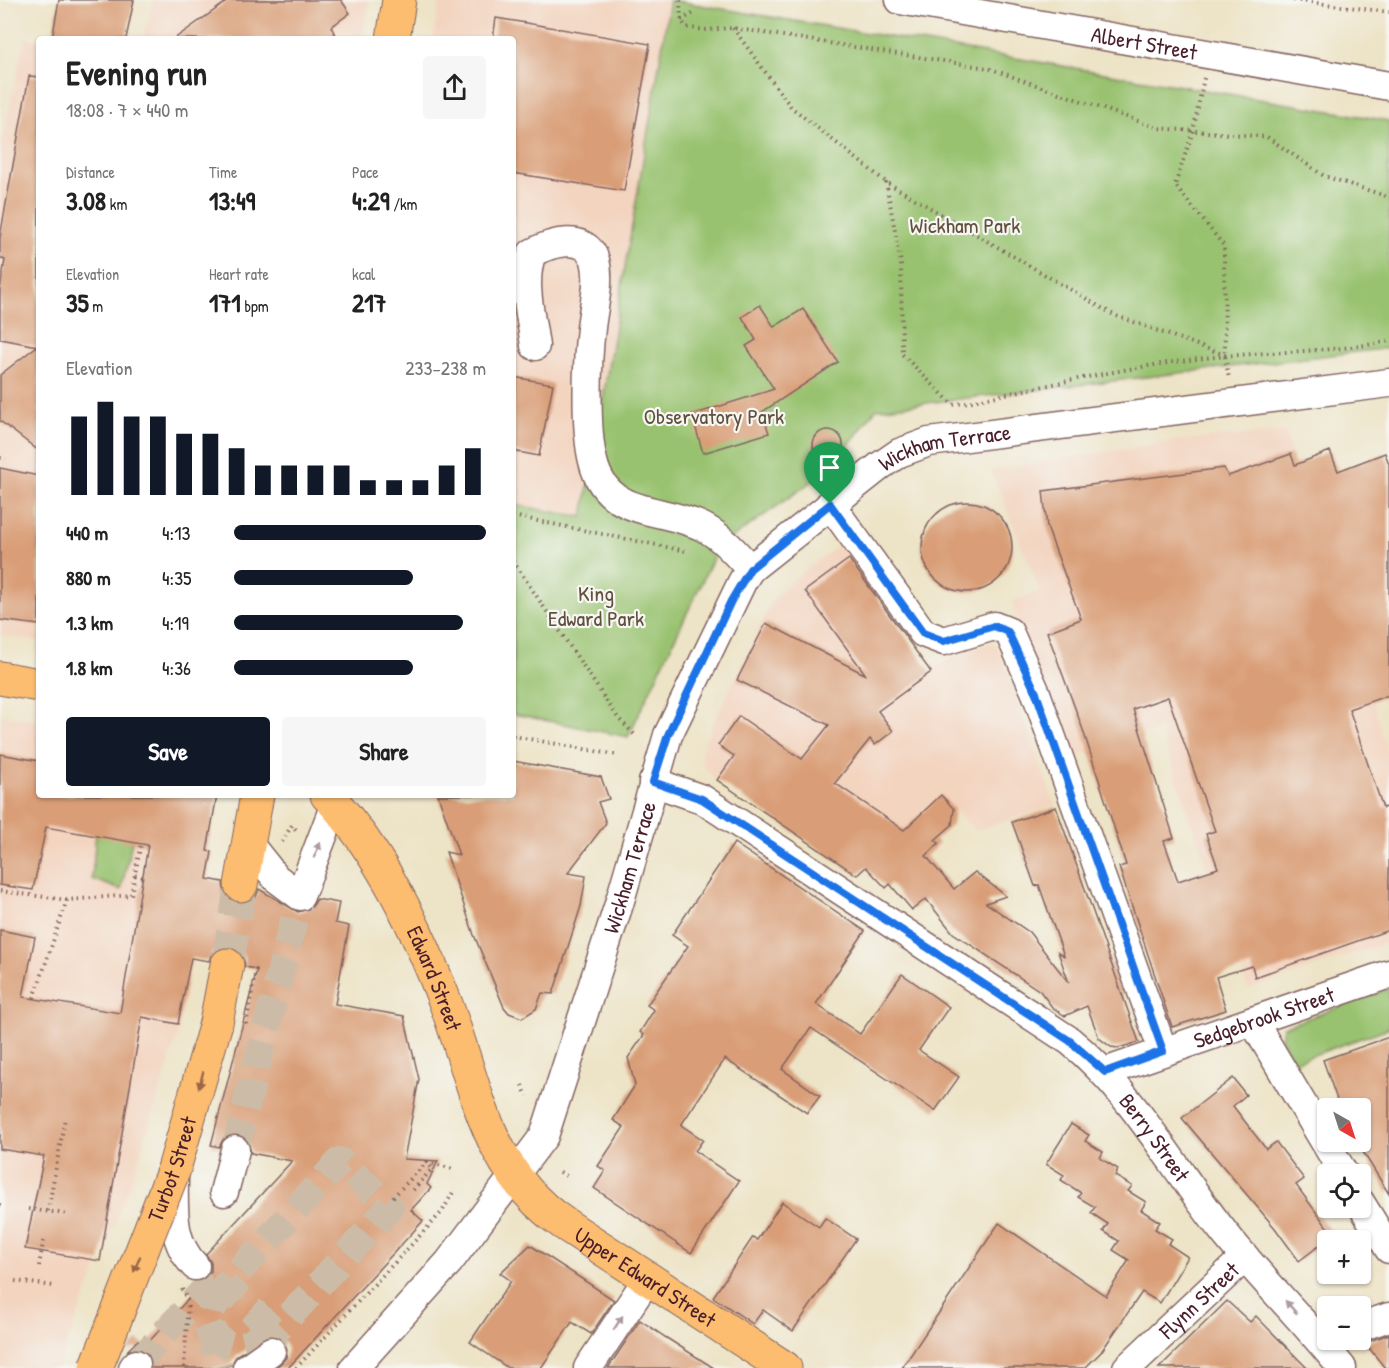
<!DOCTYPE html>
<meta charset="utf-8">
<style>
:root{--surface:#fff;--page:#f6f6f6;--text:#222;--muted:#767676;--accent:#111827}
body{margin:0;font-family:"Patrick Hand",sans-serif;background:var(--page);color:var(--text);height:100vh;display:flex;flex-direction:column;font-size:22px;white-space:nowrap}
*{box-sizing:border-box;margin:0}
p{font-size:20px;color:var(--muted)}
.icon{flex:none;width:33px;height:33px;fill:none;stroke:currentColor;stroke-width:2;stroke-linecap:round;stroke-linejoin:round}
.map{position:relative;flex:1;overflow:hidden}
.sheet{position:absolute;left:36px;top:36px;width:480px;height:762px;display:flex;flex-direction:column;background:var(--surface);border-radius:6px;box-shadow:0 2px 4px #0004}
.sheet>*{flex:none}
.needle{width:39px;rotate:141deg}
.tools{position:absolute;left:1317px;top:1098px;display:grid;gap:12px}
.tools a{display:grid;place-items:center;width:54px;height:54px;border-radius:6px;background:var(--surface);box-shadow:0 2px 4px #0004;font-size:30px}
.pin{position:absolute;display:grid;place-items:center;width:51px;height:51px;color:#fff;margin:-62px -26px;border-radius:50% 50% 50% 0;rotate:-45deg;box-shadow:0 0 6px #0007}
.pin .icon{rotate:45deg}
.round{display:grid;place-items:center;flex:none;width:63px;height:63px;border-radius:6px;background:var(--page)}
.headline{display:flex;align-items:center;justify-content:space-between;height:102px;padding:0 30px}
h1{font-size:33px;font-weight:800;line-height:45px}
.figures{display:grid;grid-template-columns:repeat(3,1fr);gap:9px;height:102px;padding:6px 30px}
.figures div{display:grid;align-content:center}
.figures b{font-size:26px;font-weight:800}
.figures small{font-size:16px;font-weight:400}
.figures p{font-size:16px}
.chart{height:168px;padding:12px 30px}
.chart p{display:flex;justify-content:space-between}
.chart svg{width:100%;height:108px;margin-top:6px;stroke:var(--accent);stroke-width:6}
.button{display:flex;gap:12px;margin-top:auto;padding:12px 30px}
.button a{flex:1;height:69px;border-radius:6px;background:var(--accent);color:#fff;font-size:24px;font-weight:800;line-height:69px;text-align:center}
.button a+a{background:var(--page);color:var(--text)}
ul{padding:0 30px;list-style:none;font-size:20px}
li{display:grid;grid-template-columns:96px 72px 1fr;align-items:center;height:45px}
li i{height:15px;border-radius:8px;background:var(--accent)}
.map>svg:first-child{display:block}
</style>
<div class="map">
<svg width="1389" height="1368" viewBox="0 0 1389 1368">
<rect width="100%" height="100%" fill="#f6f6f2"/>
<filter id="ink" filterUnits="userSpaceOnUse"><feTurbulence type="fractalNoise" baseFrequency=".0167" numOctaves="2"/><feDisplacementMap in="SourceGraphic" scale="12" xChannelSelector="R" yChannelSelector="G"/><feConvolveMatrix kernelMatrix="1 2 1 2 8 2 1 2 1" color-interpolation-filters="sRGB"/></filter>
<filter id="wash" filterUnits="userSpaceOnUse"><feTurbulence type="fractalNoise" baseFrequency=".008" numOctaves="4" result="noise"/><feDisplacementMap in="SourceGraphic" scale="24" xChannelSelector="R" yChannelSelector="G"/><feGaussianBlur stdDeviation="1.35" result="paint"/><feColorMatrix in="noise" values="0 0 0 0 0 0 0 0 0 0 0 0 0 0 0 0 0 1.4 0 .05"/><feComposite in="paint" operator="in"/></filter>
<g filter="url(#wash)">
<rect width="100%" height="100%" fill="#ede3c6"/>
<g fill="#f3d4bf">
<path d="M154 0H369L362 39H143Z"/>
<path d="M440 0H670L583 517 513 505V39H433Z"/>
<path d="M25 38 39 41V641L0 635V153Z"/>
<path d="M1286 432 1291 454 1352 626 1389 759V942L1248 989 1160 729 1069 758 1023 642 1012 602 1040 591 991 470 1182 440Z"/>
<path d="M839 545 931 671 951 657 992 643 1000 652 1055 805 975 831 941 795 857 875 717 780 703 766 701 756 704 743 772 602 791 581Z"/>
<path d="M0 715 39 721V795H217L207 851 212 852 177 1037 131 1182 57 1368H0Z"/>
</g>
<g fill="#99c26f" stroke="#72704d" stroke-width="1.5">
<path d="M670 0 1389 121V348L876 409 832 467 718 548 628 737 513 714V505L583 517Z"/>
<path d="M97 821 132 842 121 890 92 879Z"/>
<path d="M1389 989V1028L1294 1062 1281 1038 1283 1027Z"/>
</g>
<g id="blocks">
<g fill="#d99e77" fill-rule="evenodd">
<path d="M59 0H134L126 39H52Z"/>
<path d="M229 0H341L350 13 331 27 338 39H174Z"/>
<path d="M496 18 650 44 624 191 513 173V39H493Z"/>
<path d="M29 76 39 77V451L0 421V375L37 346 0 339V290L5 260 0 258V237Z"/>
<path d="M760 305 774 327 803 309 838 362 762 412 769 433 703 453 692 415 774 389 746 346 756 340 742 317Z"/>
<path d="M513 377 553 384 539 456 513 451Z"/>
<circle cx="828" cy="445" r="15"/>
<path d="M1330 451 1338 471 1385 453 1389 464V695L1349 709 1383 808 1389 806V930L1255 977 1252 966 1216 977 1226 1010 1172 1027 1119 867 1126 865 1082 727 1047 632 1081 619 1047 527 1043 491 1224 468 1228 476 1291 454 1295 465ZM1168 697 1215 831 1206 834 1218 868 1178 881 1164 841 1174 838 1133 709Z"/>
<path d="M0 468 39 476V625L0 620Z"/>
<circle cx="967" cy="547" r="45"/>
<path d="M849 559 931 672 878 711 893 731 875 745 870 739 835 783 904 830 941 795 954 809 952 825 935 840 939 843 926 856 954 889 975 872 1006 896 986 903 1029 932 1069 983 1058 952 1064 956 1039 885 1035 886 1012 822 1056 807 1139 1042 1118 1048 1111 1047 1099 1038 1087 1006 1065 1016 1052 1007 1040 991 953 933 926 899 912 910 890 884 886 888 866 867 857 875 717 780 734 756 718 745 739 716 802 759 829 725 737 680 766 623 866 675 805 591Z"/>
<path d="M0 754 39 761V795H217L207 851 212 852 207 879 223 882 224 892 229 899 237 903 248 902 256 897 259 889 298 912 311 908 317 899 339 903 335 923 349 926 335 1004 404 1016 419 1079 404 1159 438 1161 427 1184 431 1188 411 1210 423 1221 288 1368H276L286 1358 287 1349 284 1341 270 1335 237 1355 231 1365 220 1368H152L151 1358 145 1351 137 1348 127 1351 138 1340 145 1346 200 1286 196 1282 205 1279 211 1271V1263L206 1254 292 1161 251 1153 247 1139 239 1134 224 1138 219 1147 211 1145 257 969 245 967 244 958 240 951 231 947 220 948 212 953 209 961 191 958 178 1024 142 1017 100 1261 25 1249 44 1156 0 1149V930L35 937 23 997 120 1013 148 845 46 827 33 890 0 885Z"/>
<path d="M513 761 601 777 609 799 598 802 606 823 568 873 586 876 581 906 553 994 542 993 536 1009 522 1018 509 1013 504 1007 474 935 446 852 459 855 438 795H513Z"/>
<path d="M734 843 865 931 816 1004 860 1034 902 974 949 1007 919 1050 959 1077 935 1111 811 1028 782 1069 820 1096 807 1113 725 1059 681 1125 703 1140 695 1151 739 1181 691 1253 594 1188 605 1171 598 1166 624 1127 613 1120 635 1085 628 1058 644 1035 640 1032 654 1010 647 1005 688 946 672 935Z"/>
<path d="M1389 1037V1194L1360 1147 1354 1150 1351 1142H1360V1108H1340L1323 1060Z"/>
<path d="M1233 1078 1246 1095 1233 1106 1266 1149 1276 1142 1304 1179 1296 1185 1333 1235 1299 1261 1275 1228 1182 1118Z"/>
<path d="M1071 1124 1089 1135 1085 1141 1103 1152 1100 1158 1118 1169 1115 1176 1132 1186 1128 1191 1146 1202 1141 1210 1160 1222 1155 1229 1172 1239 1168 1244 1188 1257 1160 1303 1142 1292 1101 1352 1085 1368H902L999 1223 1106 1296 1129 1260 1113 1250 1119 1241 1103 1231 1108 1224 1091 1213 1095 1207 1078 1197 1081 1193 1061 1180 1064 1175 1046 1164Z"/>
<path d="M782 1202 819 1227 825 1218 856 1239 793 1331 763 1310 753 1324 713 1297 753 1237 757 1240Z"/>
<path d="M530 1245 614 1300 591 1334 572 1322 541 1368H508L470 1342 511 1281 500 1273Z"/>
<path d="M1227 1301 1250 1322 1256 1316 1307 1368H1159Z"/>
<path d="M640 1320 665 1337 714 1368H608Z"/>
<path d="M1389 1334V1368H1385L1365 1343Z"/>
</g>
</g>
</g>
<g filter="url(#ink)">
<use href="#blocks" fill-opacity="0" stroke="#836461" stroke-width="1.5"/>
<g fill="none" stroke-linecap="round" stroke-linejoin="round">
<g stroke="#ccbca7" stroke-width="28" stroke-dasharray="28 14" stroke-linecap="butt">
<path d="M235 1150 300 896"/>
<path d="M228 1290C223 1295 216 1301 213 1308 202 1331 228 1356 251 1343 257 1339 263 1332 268 1326"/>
<path d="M208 1325 221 1368"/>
<path d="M271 1351 275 1332 390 1207 340 1161 225 1286 275 1332"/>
<path d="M136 1364 204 1290 215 1286H225"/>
</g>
<path stroke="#ccbca7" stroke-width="33" stroke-dasharray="33 16" stroke-linecap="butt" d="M227 965 241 885"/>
<defs>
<g id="minor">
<path id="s1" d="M900 0 1389 86"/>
<path d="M535 346C531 315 521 282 532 253 550 243 586 232 595 260 601 282 593 307 591 328 587 361 585 430 593 461 606 518 661 506 703 527 721 536 737 554 750 569"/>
<path d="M830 504 923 633 944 641 994 626 1009 632 1036 693 1163 1051"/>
<path id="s2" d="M653 782 702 799 1070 1041C1131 1091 1171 1164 1219 1226 1257 1275 1303 1319 1342 1368"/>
<path d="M248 843 276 878 300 896 335 804"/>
<path d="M1253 1021 1344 1174"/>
<path id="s3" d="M1105 1072 1389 974"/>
<path d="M174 1174C174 1208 170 1240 195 1266"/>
<path d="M224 1192 235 1150"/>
<path d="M1360 1202 1389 1249"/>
<path d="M1360 1327 1389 1317"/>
<path d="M133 1368 136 1364"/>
<path d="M247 1368 271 1351"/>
<path id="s4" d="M354 1368 449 1262 544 1136 619 904 668 735 742 582 750 569 880 466 899 453 929 442 1389 383"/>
<path d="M588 1368 648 1278"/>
<path id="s5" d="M1127 1368 1245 1257"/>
</g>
<g id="major">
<path d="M393 39 399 0"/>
<path d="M0 678 39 685"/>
<path id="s6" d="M327 795C381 852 418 931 446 1004 476 1084 486 1171 563 1223L785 1368"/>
<path d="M241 885 257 795"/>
<path d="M216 1023 227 965"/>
</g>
</defs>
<use href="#minor" stroke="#836461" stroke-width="31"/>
<use href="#major" stroke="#836461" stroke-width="35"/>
<g stroke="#836461" stroke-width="4" stroke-dasharray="1.5 4.5" stroke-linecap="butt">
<path d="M680 0 681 20 686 27 704 30 733 28 988 68 1158 128 1267 137 1324 176 1389 197"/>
<path d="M681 20 696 12"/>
<path d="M733 28 791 107 886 182 1114 315 1225 355"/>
<path d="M1204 78 1193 131 1175 185 1224 246 1225 356 1229 379"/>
<path d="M886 182 901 263 902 354 953 405C1043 387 1134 364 1226 356 1281 351 1335 352 1389 341"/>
<path d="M0 458 6 459"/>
<path d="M513 516 686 551"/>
<path d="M513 561 618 718 634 734"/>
<path d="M513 736 617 755"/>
<path d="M282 842 292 825 298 832"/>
<path d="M135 875 143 878"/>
<path d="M0 891 67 900"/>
<path d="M34 998 67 900 131 895 141 843"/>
<path d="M522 1085 527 1096"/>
<path d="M427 1162 453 1169"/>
<path d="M560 1172 568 1177"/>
<path d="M393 1197 427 1162 432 1169 413 1190"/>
<path d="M0 1205H1"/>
<path d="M28 1209 67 1214"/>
<path d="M48 1211 65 1118"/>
<path d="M39 1266 44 1237"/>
<path d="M15 1281 54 1286"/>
<path d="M182 1289 188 1303 184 1368"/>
<path d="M296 1368 442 1212 455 1189"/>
</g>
<use href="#minor" stroke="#fff" stroke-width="28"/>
<use href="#major" stroke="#fcbd6f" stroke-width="33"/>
<defs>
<g id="major-bridge">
<path id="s7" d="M96 1368 174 1169 216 1023"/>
</g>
</defs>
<use href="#major-bridge" stroke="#836461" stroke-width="35" stroke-linecap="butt"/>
<g stroke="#836461" stroke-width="4" stroke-dasharray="1.5 4.5" stroke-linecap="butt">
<path d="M1293 0 1389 12"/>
<path d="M246 1024 256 969"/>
</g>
<use href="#major-bridge" stroke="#fcbd6f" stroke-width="33"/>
</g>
<defs><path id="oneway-solid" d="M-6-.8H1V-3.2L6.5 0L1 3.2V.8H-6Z" transform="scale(1.5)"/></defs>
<g fill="#ae9aa0">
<use href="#oneway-solid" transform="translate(317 850) rotate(-68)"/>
<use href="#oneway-solid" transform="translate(1291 1307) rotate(-132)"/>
<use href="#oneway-solid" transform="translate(618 1323) rotate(-57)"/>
</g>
<g fill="#9a664a">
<use href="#oneway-solid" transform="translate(201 1080) rotate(105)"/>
<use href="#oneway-solid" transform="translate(137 1264) rotate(112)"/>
</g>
</g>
<g fill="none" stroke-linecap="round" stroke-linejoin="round" filter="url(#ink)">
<defs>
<path id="route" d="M830 504 923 633 944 641 994 626 1008 632 1036 693 1163 1051 1105 1072 1070 1041 702 799 653 782 668 735 731 601 750 569Z"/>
</defs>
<use href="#route" stroke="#fff" stroke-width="12"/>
<use href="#route" stroke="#1a73e8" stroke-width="8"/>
</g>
<g text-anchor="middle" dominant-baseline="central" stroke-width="4.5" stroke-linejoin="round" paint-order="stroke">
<g font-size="22" fill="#4a1f2b" stroke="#f6f6f2">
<text stroke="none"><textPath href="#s1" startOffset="248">Albert Street</textPath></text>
<text stroke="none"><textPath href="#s4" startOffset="1140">Wickham Terrace</textPath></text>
<text stroke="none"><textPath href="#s4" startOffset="582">Wickham Terrace</textPath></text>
<text stroke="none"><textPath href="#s6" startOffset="214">Edward Street</textPath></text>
<text stroke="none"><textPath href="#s3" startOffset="168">Sedgebrook Street</textPath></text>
<text stroke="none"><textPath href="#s2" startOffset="621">Berry Street</textPath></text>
<text stroke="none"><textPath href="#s7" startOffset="213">Turbot Street</textPath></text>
<text stroke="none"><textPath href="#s6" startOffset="594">Upper Edward Street</textPath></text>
<text stroke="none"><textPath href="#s5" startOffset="99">Flynn Street</textPath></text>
</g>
<g font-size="22" fill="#62503f" stroke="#f6f6f2">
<text x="965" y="225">Wickham Park</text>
<text x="714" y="416">Observatory Park</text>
<text x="596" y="593">King<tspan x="596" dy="25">Edward Park</tspan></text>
</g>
</g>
</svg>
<div class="tools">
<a><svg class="needle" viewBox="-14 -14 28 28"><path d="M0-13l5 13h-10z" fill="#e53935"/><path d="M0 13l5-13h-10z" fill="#767676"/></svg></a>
<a><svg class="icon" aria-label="locate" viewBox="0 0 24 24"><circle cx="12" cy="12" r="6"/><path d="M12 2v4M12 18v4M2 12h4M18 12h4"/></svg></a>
<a>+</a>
<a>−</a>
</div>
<div class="pin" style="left:830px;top:504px;background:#1e9e55"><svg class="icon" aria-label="arrive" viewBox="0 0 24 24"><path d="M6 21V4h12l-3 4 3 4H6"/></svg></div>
<section class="sheet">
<div class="headline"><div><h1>Evening run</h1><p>18:08 · 7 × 440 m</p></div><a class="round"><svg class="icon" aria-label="share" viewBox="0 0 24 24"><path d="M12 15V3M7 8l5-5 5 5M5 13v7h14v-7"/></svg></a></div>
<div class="figures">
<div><p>Distance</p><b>3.08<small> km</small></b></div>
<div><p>Time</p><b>13:49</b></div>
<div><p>Pace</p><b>4:29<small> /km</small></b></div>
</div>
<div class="figures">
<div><p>Elevation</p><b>35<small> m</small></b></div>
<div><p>Heart rate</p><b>171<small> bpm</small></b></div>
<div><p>kcal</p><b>217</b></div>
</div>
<div class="chart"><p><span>Elevation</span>233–238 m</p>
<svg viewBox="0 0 160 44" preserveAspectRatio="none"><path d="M5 44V12M15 44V6M25 44V12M35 44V12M45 44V19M55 44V19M65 44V25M75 44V32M85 44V32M95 44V32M105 44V32M115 44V38M125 44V38M135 44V38M145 44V32M155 44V25"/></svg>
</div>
<ul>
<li><b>440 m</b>4:13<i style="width:100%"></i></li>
<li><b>880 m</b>4:35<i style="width:71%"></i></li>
<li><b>1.3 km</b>4:19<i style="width:91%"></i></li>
<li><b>1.8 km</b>4:36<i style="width:71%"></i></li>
</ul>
<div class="button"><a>Save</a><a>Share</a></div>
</section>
</div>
